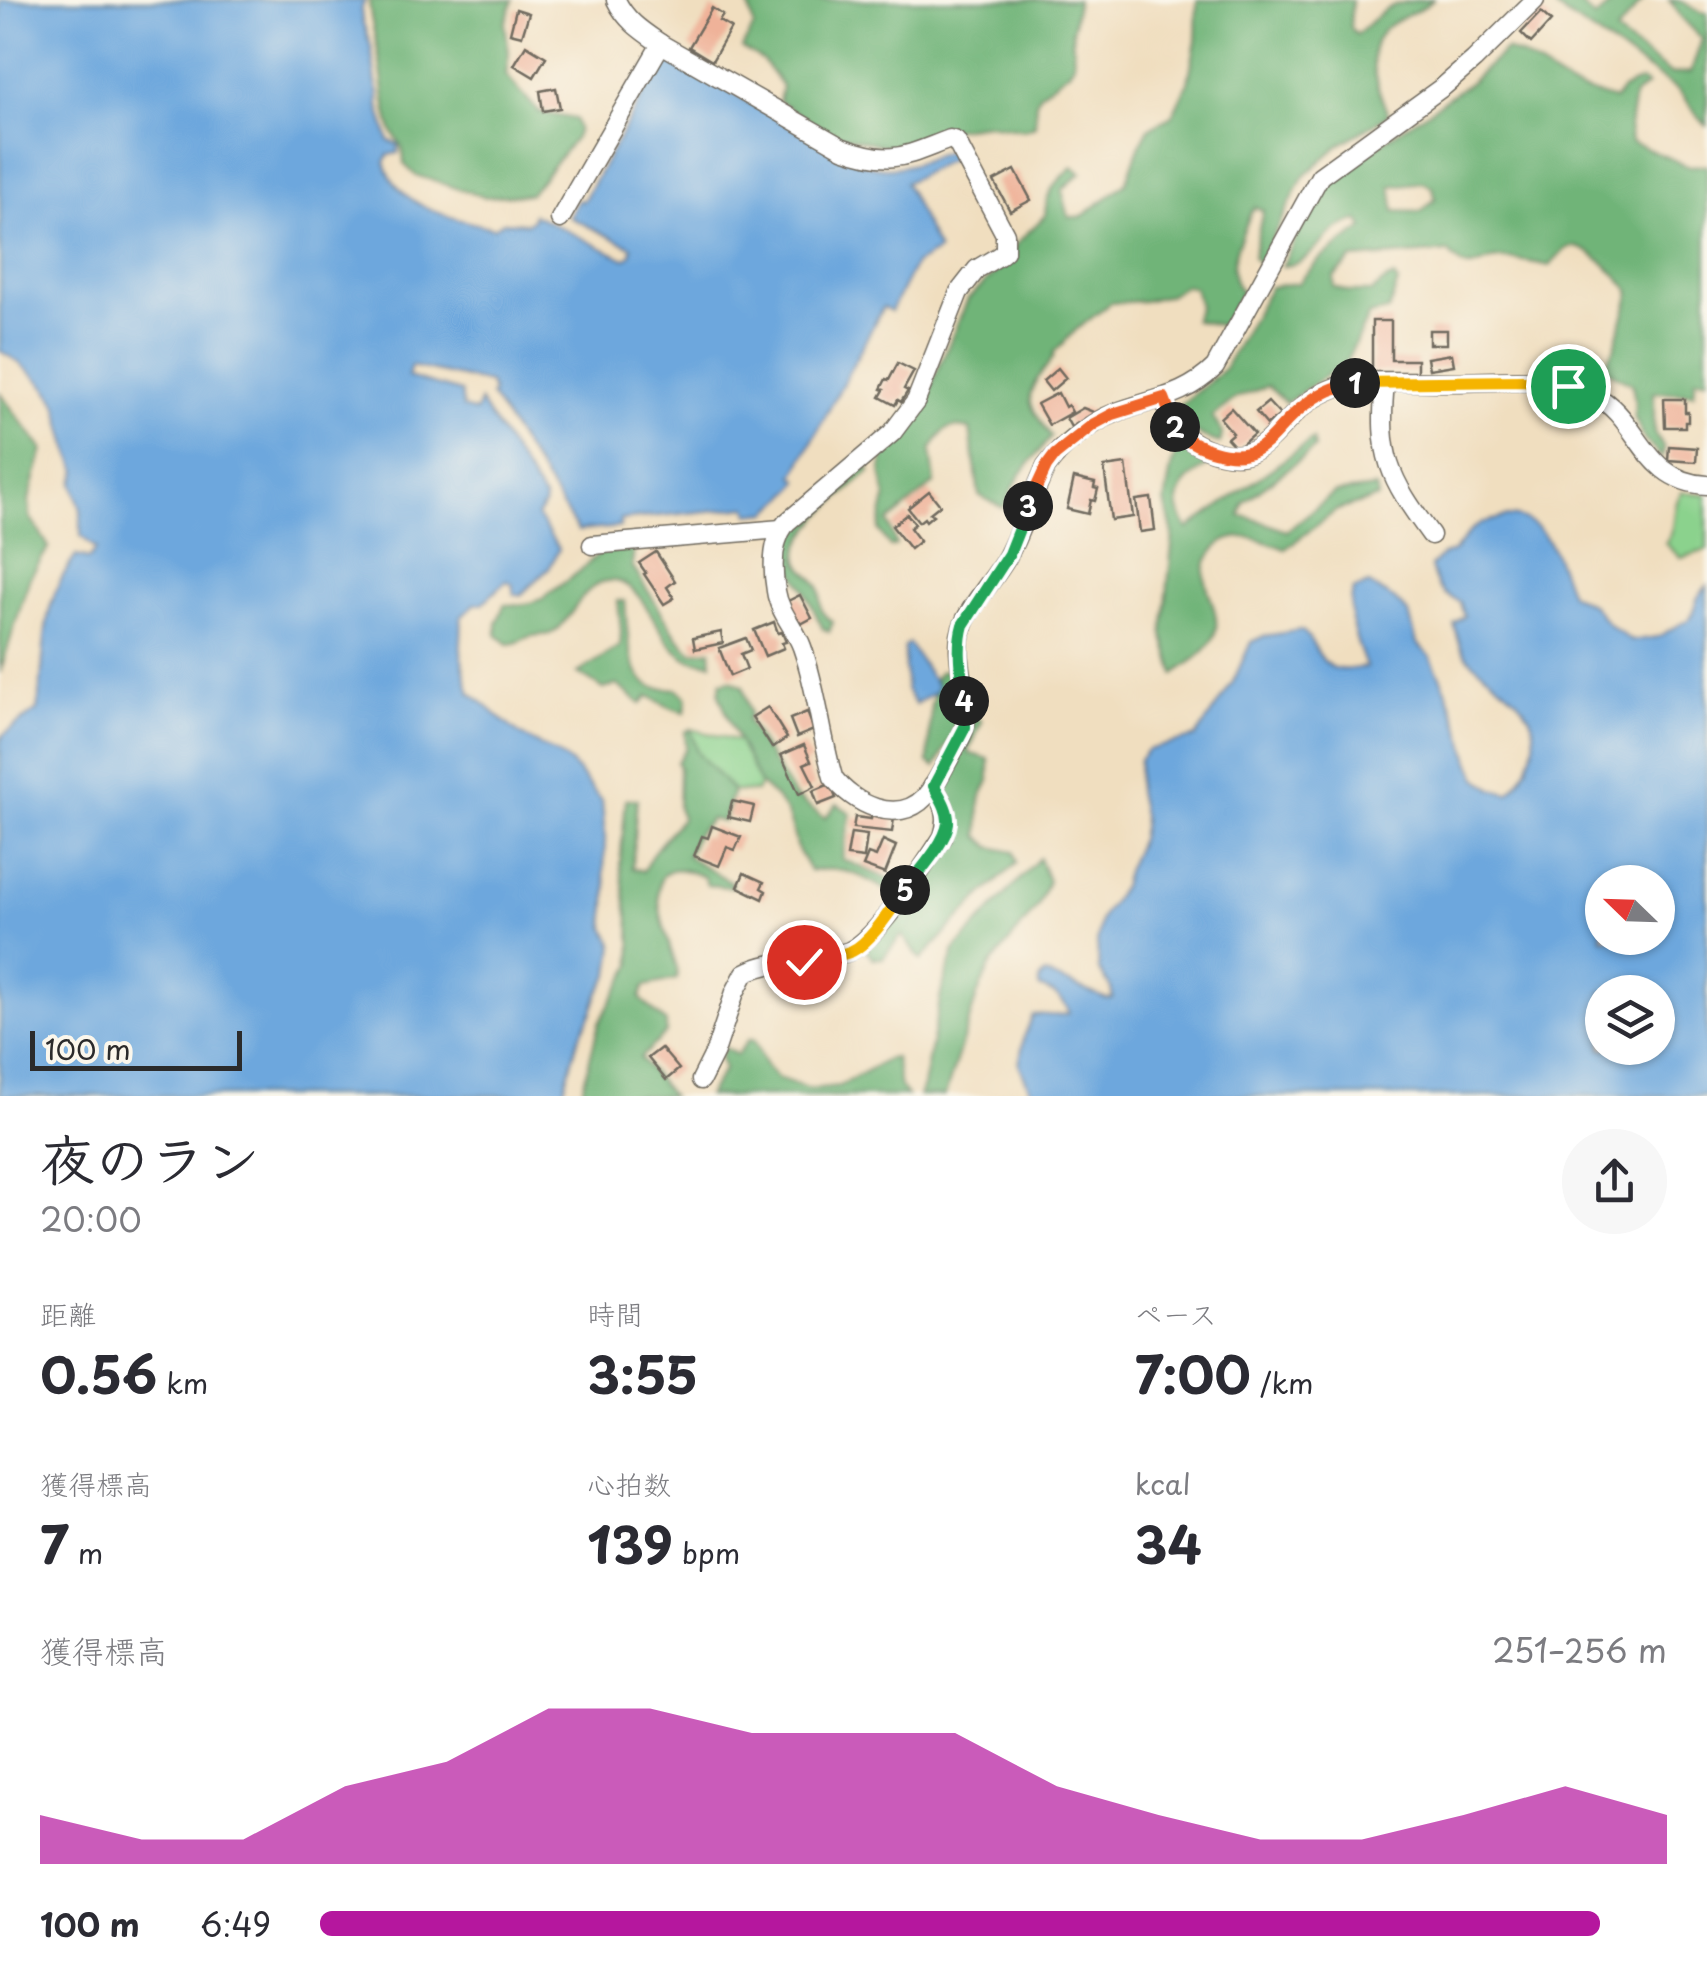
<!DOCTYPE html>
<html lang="ja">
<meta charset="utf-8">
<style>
:root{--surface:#fff;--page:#f7f7f7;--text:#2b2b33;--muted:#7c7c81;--accent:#b5179e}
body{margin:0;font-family:"Playpen Sans","Klee One",sans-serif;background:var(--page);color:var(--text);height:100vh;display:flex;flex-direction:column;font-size:38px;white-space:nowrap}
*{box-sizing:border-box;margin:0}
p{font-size:32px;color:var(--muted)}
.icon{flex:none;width:55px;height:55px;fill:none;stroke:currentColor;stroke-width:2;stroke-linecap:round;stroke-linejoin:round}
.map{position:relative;height:1096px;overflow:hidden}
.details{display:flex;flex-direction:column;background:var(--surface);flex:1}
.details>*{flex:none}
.needle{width:65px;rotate:293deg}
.controls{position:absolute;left:1585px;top:865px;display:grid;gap:20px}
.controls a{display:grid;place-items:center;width:90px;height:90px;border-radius:50%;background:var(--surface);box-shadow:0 2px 8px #0004;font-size:50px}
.scale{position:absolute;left:30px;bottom:25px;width:212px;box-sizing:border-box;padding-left:10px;border:5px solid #2b2b2b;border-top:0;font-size:28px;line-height:35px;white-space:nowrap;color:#2b2b2b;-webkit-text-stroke:8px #fbf7ec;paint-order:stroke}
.pin{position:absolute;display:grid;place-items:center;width:85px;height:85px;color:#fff;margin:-42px;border:5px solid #fff;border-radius:50%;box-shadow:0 2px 10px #0007}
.km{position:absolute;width:50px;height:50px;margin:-25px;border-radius:50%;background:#222;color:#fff;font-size:28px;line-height:50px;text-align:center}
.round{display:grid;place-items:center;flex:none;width:105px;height:105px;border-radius:52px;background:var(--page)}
.overview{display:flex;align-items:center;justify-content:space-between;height:170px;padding:0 40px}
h1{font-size:55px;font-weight:700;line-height:75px}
.figures{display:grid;grid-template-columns:repeat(3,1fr);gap:15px;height:170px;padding:10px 40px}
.figures div{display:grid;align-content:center}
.figures b{font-size:50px;font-weight:700}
.figures small{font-size:28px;font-weight:400}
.figures p{font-size:28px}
.chart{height:280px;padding:20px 40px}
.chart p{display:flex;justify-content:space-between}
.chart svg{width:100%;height:180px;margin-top:10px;fill:var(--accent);opacity:.7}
ul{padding:0 40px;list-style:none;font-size:32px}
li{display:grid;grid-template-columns:160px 120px 1fr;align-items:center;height:75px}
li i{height:25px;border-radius:12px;background:var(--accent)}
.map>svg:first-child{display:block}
</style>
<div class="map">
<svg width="1707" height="1096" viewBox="0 0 1707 1096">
<rect width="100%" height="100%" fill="#fbf7ec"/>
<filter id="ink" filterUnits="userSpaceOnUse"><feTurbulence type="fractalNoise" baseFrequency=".01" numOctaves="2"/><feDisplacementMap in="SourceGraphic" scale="20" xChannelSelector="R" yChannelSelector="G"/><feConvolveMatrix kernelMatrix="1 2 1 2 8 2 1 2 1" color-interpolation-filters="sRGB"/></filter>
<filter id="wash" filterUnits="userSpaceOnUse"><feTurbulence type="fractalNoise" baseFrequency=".0048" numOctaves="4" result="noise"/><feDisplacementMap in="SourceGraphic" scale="40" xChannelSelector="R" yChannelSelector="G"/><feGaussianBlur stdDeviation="2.25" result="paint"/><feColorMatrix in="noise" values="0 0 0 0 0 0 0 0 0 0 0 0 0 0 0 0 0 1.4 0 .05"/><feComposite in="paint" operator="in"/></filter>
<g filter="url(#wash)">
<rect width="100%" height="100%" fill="#f0debf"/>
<g fill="#8bd28d" stroke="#5b7e5c" stroke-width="2.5">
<path d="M1682 492 1707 494V550L1681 558 1665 543C1679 529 1670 507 1682 492Z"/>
<path d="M691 729 739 741 760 784 756 792 733 791 697 752Z"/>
</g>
<g fill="#70b478" stroke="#4e7052" stroke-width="2.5" fill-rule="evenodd">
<path d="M369 0H513L505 24 509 52 506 75 539 112 575 119 578 129 575 138 530 194 484 197 415 175 404 164C403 139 398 146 391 128 384 107 384 85 380 64 377 42 370 22 369 0Z"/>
<path d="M739 0H1077L1072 31 1074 63 1069 71 1040 93 1036 102 1035 126 1024 130 988 124 965 127 943 130 915 142 889 147 826 132 779 101 782 86 763 61 742 48 754 26 749 5Z"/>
<path d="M1197 0H1352L1350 28 1357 34C1387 7 1392 0 1433 0 1422 10 1406 15 1393 23 1358 44 1377 86 1388 115L1338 146 1304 176 1259 264 1253 257 1263 210 1255 207 1251 212C1243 236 1220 271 1242 292L1222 326 1194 320 1199 305 1194 288 1185 285 1169 295 1144 301 1111 303 1077 329 1054 352 1053 358C1023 397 1023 396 1051 437L1020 475 1003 508 979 495 970 429C945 423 943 431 931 450L935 483 888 522 896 545 890 547 879 530 886 498 881 471 885 449 924 409 936 374 968 299 1008 261 1017 243 1045 216C1046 190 1055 184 1073 167L1081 173 1062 190 1069 217H1081L1126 183 1139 147 1149 128 1172 116 1188 82 1196 41Z"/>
<path d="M1553 0H1575L1595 18 1616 0H1643L1616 33 1671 74 1691 72 1702 39 1682 18 1669 0C1690 0 1690 11 1707 13V126C1695 115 1689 101 1678 90L1556 8Z"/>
<path d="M1506 50 1522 56 1571 87 1615 100 1621 90 1641 81 1647 85 1634 96 1629 126 1631 142 1688 166 1707 165V379L1696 378 1694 393 1654 392V433L1664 448 1662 458 1644 439 1634 416 1635 402 1632 384 1602 368 1614 349 1631 292C1621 279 1585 239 1567 248 1561 251 1555 261 1550 266 1534 263 1516 258 1500 259 1473 261 1473 280 1448 252L1352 259 1334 277 1333 286 1349 292H1372L1385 281 1394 277 1398 283 1388 311 1369 315 1346 362 1286 403 1268 386 1236 398 1212 417 1223 433 1220 443 1203 437 1182 423 1178 407 1223 370 1270 287 1298 283 1320 259 1364 228 1360 221C1330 224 1321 251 1299 262 1294 265 1288 265 1282 266L1324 182 1469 83ZM1424 182 1433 188 1435 199 1421 212 1395 211 1391 186Z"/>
<path d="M0 393 43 450 29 500 30 517 49 547 30 577 0 673Z"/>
<path d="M1313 439 1315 448 1244 502 1240 516C1258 518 1271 526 1287 531L1334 493 1376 488 1378 498 1337 510 1285 549C1260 539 1232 527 1213 552 1206 561 1203 571 1206 582 1209 597 1218 612 1216 628 1214 649 1190 662 1175 674L1163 634 1173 535 1165 502 1171 468 1178 446 1211 463C1184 481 1166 496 1188 529Z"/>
<path d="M867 463 870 472C851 488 798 530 798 554 798 569 813 575 819 587 824 602 814 610 833 622L829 632 823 629 804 589 788 562 784 545 795 526Z"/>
<path d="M634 549 632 566 678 638 692 652 711 650 712 663C705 662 695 662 689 659 658 646 648 586 615 581 587 577 575 613 558 629 548 638 540 633 529 637 520 640 518 644 508 644L497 635V623L504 605 527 604 542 599 580 571 600 552Z"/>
<path d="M618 601H625C627 624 627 687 659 688 673 689 677 685 687 698L685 712C670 710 662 702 648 696L641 704 617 685 603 689 578 673 620 646 621 632Z"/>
<path d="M951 668C965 709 957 731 935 767L928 763 931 705 937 686 934 679 939 672Z"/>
<path d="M730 680 743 686 750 713 747 720 794 796 825 818 837 804 851 813 842 859 890 880 896 887 891 893C862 876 845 865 810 871L796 846 792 827 787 813 775 797 760 784 732 727 719 694 721 682Z"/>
<path d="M975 716 982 721 968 753 989 759V781L980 799 979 836 991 847 1014 852 1017 863 979 898 921 960 902 935 883 958H873L865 949 945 847 942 784Z"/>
<path d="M691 729 697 752 733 791 723 822 711 819 697 833 687 856 731 882V887L707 885 704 877C629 843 667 935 677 969V979L645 986 640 998 666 1023V1033L640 1058 671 1096H583V1086L599 1023 632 965 631 934 620 864 626 799H637L632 868 643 871 653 853 682 817 678 808 679 768 677 762 686 748 685 732Z"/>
<path d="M1039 858 1048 881 1038 906 990 966 977 996 945 1096H919L923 1086 942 989 955 950Z"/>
<path d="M748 1040H754L766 1066 777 1078 810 1089 839 1086 888 1059 895 1058 900 1087 907 1096H707L724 1069 720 1059 724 1047 737 1055Z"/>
</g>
<g fill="#6da7dd" stroke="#4c6984" stroke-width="2.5" fill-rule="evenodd">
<path d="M0 0H365L361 10 362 20 371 46 376 83 379 94V106L389 141 398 144V153L389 155 385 162C396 208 453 218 493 228L503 222 527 223 532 220 533 214 625 259 631 255 632 247 569 217 578 200 583 201 666 55 838 153C872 168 886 174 922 161 933 157 940 151 952 151L954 157 905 183 938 251 915 264 891 311 883 307 794 476 799 480 794 489 769 512 750 514 748 507 620 520V527L578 531 491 396 493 392 489 383 411 366 408 377 461 392 463 408 476 412 480 402 545 500 544 506 537 516 559 549 550 567 521 595 514 594 512 583 506 581 483 603 475 604 461 617C463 628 460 639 461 651 462 665 466 679 470 693 488 705 502 722 520 734 536 745 555 750 570 763 582 774 589 789 602 800L605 838 604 874 607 885 605 928 614 945 610 974 598 994 592 1012 578 1040 564 1089 558 1096H0V742L3 735 37 710C48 652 36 608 76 556L89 559 96 549 81 536V510L73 484 78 471C69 453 63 430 59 411 55 389 19 361 0 351Z"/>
<path d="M1508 516C1548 517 1558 562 1570 594L1593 605 1608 624 1631 641 1657 637 1690 619 1698 597 1707 586V1096H1033L1019 1064 1024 1037 1033 1015C1046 1013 1056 1018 1069 1013 1066 999 1052 992 1039 987V980L1045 974 1107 999 1113 998 1111 988 1099 970 1097 943 1101 919 1122 887 1126 871 1140 839 1143 821 1137 791 1139 760 1147 750 1196 737 1233 682 1251 642 1264 636 1301 630C1310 636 1311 641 1316 650 1331 675 1340 670 1366 667 1357 642 1346 619 1353 590L1369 584 1395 600 1409 614 1417 643 1430 656 1446 689 1464 739 1470 761 1478 778 1493 789 1509 793C1522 780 1531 763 1534 744 1540 700 1488 683 1465 654 1459 646 1457 634 1454 624L1464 616 1460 602C1442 595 1435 586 1431 566L1442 555 1453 552 1470 531 1481 523ZM1602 882H1658V938H1602ZM1602 992H1658V1048H1602Z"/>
<path d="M909 644 937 686 935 692 915 704 906 690 904 647Z"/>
</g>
<g id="blocks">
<g fill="#efb299">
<path d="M712 8 723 15 719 21 731 28 712 61 689 47Z"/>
<path d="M516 9 529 13 522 36 510 33Z"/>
<path d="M1541 12 1551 21 1531 43 1521 33Z"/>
<path d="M526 45 546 57 534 77 514 65Z"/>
<path d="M556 88 560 108 543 111 540 91Z"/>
<path d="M1015 170 1031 200 1010 211 994 181Z"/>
<path d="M1372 321H1391V360H1417V372H1372Z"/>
<rect x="1429" y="330" width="18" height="14"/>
<path d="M1452 354 1454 365 1429 369 1427 358Z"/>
<path d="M898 363 914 371 904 389 908 391 901 402 898 400 895 405 880 397 884 390 881 389 886 379 889 380Z"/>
<path d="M1058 368 1066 378 1051 391 1043 381Z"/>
<path d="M1058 393 1065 407 1068 405 1072 412 1049 425 1037 404Z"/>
<path d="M1664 399H1685V412H1688V422H1685V427H1665Z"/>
<path d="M1268 402 1280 415 1267 425 1256 412Z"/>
<path d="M1083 408 1096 413 1071 427 1066 418Z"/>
<path d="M1231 408 1254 434 1237 449 1227 438 1233 433 1220 418Z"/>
<path d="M1669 446 1697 448 1696 462 1668 460Z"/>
<path d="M1126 464 1133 517 1111 520 1104 467Z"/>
<path d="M1074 478 1095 483 1094 488 1098 489 1095 501 1091 500 1088 514 1067 509Z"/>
<path d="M929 491 940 505 930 513 933 515 926 521 924 518 919 522 908 508Z"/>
<path d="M1151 498 1155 530 1140 532 1136 500Z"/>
<path d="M907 514 915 524 910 528 920 541 910 549 892 526Z"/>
<path d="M656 552 675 581 667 587 674 598 664 604 644 574 646 573 639 563Z"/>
<path d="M800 595 812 618 797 626 786 602Z"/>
<path d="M774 622 778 633 782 632 786 642 782 643 784 648 765 656 754 630Z"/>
<path d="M721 632 723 643 695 649 693 638Z"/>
<path d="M746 638 751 650 741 654 747 669 730 676 719 648Z"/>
<path d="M768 707 787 738 772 748 752 717Z"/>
<path d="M807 712 814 730 797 737 790 719Z"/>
<path d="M804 745 811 761 804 764 815 786 799 794 781 755Z"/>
<path d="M830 784 836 798 818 805 813 791Z"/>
<path d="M732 801 754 806 750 822 728 817Z"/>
<path d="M872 815 894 818 892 832 853 828 855 817 871 819Z"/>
<path d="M712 826 741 837 735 850 727 847 719 866 694 856 702 836 708 838Z"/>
<path d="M851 833 867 835 864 858 847 856Z"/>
<path d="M883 840 896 846 885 874 863 866 868 854 876 857Z"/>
<path d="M744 873 764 882 761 888 766 891 763 899 738 887Z"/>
<path d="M661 1048 679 1069 666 1080 648 1058Z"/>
</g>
</g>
</g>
<g filter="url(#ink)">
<use href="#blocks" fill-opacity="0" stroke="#706a5f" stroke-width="2.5"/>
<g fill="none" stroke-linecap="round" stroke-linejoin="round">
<defs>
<g id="minor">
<path d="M616 0C626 21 642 31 661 44L843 148C893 166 904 156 950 139L956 141 1005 234V251L999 256 977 269 959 292 916 401 892 433 786 523C772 541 772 568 776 591 779 612 795 628 802 647 817 689 821 735 833 777 853 804 897 826 925 797 934 787 940 775 946 764 952 753 960 742 964 730 974 696 949 656 964 623 974 600 993 581 1006 559 1021 532 1032 496 1046 467 1062 445 1089 423 1115 413 1152 399 1185 397 1215 367L1320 176 1444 86 1474 60 1535 0"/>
<path d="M560 219 661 44"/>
<path d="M1385 382C1378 456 1388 476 1431 535"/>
<path d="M1164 398C1171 424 1180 438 1205 448 1257 469 1267 438 1301 408 1318 393 1341 383 1363 382 1394 381 1425 382 1455 382 1499 382 1551 374 1592 394 1642 418 1640 481 1707 485"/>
<path d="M592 545 781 529"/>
<path d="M701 1080 715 1052 735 992 745 973C772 959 813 961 844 953 874 946 924 865 943 837 950 815 945 805 933 786"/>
</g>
</defs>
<use href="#minor" stroke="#706a5f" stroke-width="21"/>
<use href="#minor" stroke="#fff" stroke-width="18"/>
</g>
</g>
<g fill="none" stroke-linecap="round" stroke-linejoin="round" filter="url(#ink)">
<defs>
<path id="split-1" d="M1355 383 1523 381 1568 386"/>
<path id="split-2" d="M1175 427C1185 440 1199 447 1214 451 1265 466 1271 430 1305 405 1320 393 1337 386 1355 383"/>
<path id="split-3" d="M1028 506 1046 467 1055 455 1075 439 1094 424 1113 414 1164 398 1175 427"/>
<path id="split-4" d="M964 701C962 677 956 649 963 625L1009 554 1028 506"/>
<path id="split-5" d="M905 890C917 874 946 843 948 823 949 810 940 797 934 786L965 727 964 701"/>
<path id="split-6" d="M804 962C819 958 838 957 852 951 871 942 892 908 905 890"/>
</defs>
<use href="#split-1" stroke="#fff" stroke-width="20"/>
<use href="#split-2" stroke="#fff" stroke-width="20"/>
<use href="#split-3" stroke="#fff" stroke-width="20"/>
<use href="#split-4" stroke="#fff" stroke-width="20"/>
<use href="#split-5" stroke="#fff" stroke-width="20"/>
<use href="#split-6" stroke="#fff" stroke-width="20"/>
<use href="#split-1" stroke="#f5b400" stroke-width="12"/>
<use href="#split-2" stroke="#f0652b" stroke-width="12"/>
<use href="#split-3" stroke="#f0652b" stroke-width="12"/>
<use href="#split-4" stroke="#22a559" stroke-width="12"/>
<use href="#split-5" stroke="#22a559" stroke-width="12"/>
<use href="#split-6" stroke="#f5b400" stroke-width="12"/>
</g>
</svg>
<div class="controls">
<a><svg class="needle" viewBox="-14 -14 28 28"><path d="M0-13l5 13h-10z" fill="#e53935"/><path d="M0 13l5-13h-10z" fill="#7c7c81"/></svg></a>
<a><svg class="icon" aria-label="layers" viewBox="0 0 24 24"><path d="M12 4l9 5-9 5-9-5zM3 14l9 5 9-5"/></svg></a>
</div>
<div class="scale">100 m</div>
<div class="pin" style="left:1568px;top:386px;background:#1e9e55"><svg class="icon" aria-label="arrive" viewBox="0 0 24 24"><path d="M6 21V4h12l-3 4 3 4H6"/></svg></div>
<div class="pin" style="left:804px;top:962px;background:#d93025"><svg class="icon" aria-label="check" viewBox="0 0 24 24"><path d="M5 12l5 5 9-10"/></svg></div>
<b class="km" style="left:1355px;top:383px">1</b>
<b class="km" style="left:1175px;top:427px">2</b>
<b class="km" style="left:1028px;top:506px">3</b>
<b class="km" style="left:964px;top:701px">4</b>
<b class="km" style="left:905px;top:890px">5</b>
</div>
<section class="details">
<div class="overview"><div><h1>夜のラン</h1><p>20:00</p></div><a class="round"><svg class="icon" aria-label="share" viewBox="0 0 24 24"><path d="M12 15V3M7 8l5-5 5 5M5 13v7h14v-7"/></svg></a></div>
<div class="figures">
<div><p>距離</p><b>0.56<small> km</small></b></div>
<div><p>時間</p><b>3:55</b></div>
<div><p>ペース</p><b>7:00<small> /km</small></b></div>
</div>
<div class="figures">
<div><p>獲得標高</p><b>7<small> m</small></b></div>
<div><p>心拍数</p><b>139<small> bpm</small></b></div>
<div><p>kcal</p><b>34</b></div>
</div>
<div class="chart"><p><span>獲得標高</span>251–256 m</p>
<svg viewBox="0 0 160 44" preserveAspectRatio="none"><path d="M0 44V32L10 38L20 38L30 25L40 19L50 6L60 6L70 12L80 12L90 12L100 25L110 32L120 38L130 38L140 32L150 25L160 32V44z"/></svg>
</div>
<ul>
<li><b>100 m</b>6:49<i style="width:95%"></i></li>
</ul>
</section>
